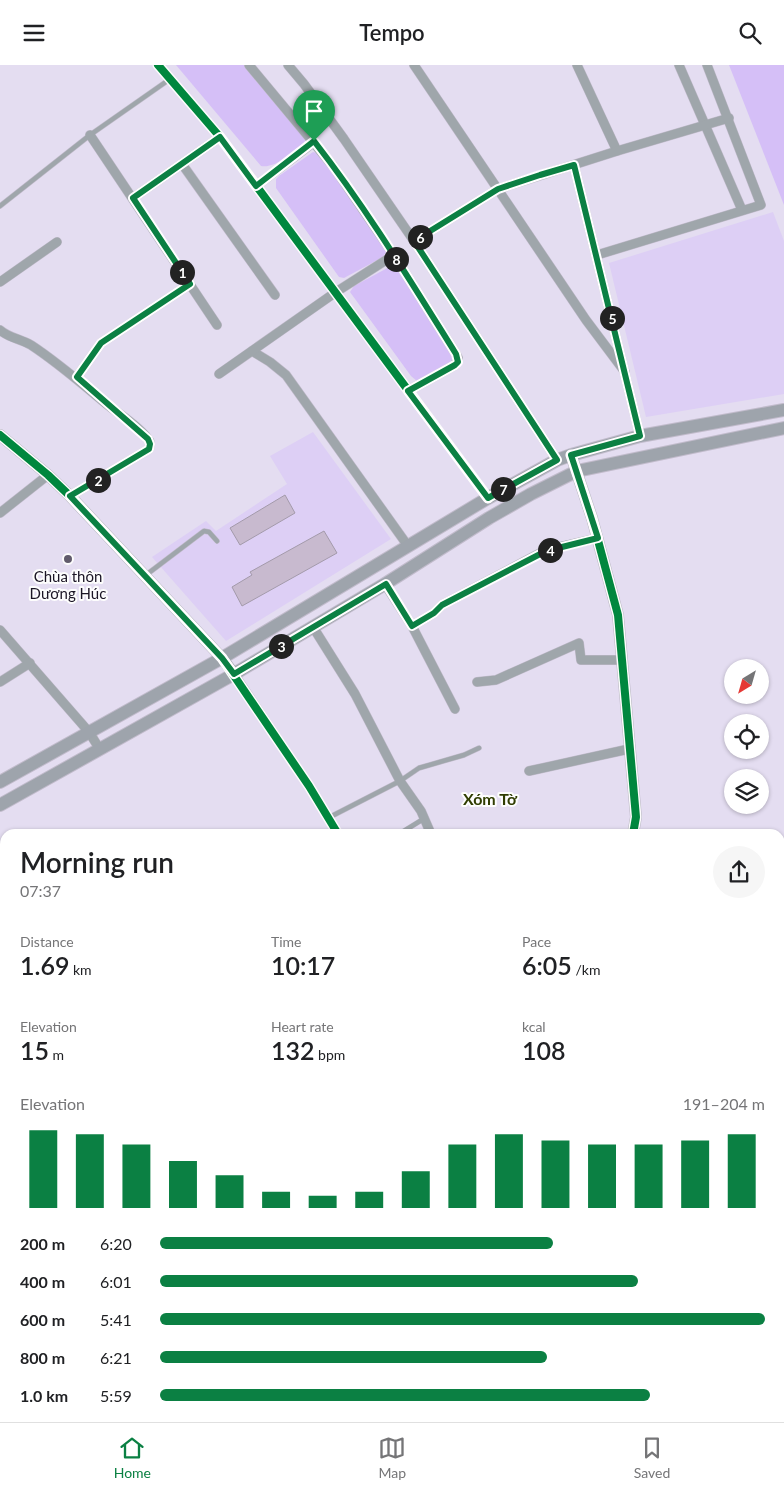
<!DOCTYPE html>
<meta charset="utf-8">
<style>
:root{--surface:#fff;--page:#f6f6f6;--text:#202124;--muted:#757577;--line:#e0e0e0;--accent:#0b8043}
body{margin:0;font-family:Lato,sans-serif;background:var(--page);color:var(--text);height:100vh;display:flex;flex-direction:column;font-size:19px;white-space:nowrap}
*{box-sizing:border-box;margin:0}
p{font-size:16px;color:var(--muted)}
.icon{flex:none;width:28px;height:28px;fill:none;stroke:currentColor;stroke-width:2;stroke-linecap:round;stroke-linejoin:round}
.map{position:relative;flex:1;overflow:hidden}
.sheet{position:absolute;left:0px;top:764px;width:785px;height:594px;display:flex;flex-direction:column;background:var(--surface);border-radius:15px 15px 0 0;box-shadow:0 1px 4px #0004}
.sheet>*{flex:none}
.needle{width:32px;rotate:217deg}
.controls{position:absolute;left:724px;top:594px;display:grid;gap:10px}
.controls a{display:grid;place-items:center;width:45px;height:45px;border-radius:50%;background:var(--surface);box-shadow:0 1px 4px #0004;font-size:25px}
.pin{position:absolute;display:grid;place-items:center;width:42px;height:42px;color:#fff;margin:-51px -21px;border-radius:50% 50% 50% 0;rotate:-45deg;box-shadow:0 0 5px #0007}
.pin .icon{rotate:45deg}
.km{position:absolute;width:25px;height:25px;margin:-12px;border-radius:50%;background:#222;color:#fff;font-size:14px;line-height:25px;text-align:center}
.round{display:grid;place-items:center;flex:none;width:52px;height:52px;border-radius:26px;background:var(--page)}
.summary{display:flex;align-items:center;justify-content:space-between;height:85px;padding:0 20px}
h1{font-size:28px;font-weight:600;line-height:38px}
.figures{display:grid;grid-template-columns:repeat(3,1fr);gap:8px;height:85px;padding:5px 20px}
.figures div{display:grid;align-content:center}
.figures b{font-size:25px;font-weight:600}
.figures small{font-size:14px;font-weight:400}
.figures p{font-size:14px}
.chart{height:140px;padding:10px 20px}
.chart p{display:flex;justify-content:space-between}
.chart svg{width:100%;height:90px;margin-top:5px;stroke:var(--accent);stroke-width:6}
ul{padding:0 20px;list-style:none;font-size:16px}
li{display:grid;grid-template-columns:80px 60px 1fr;align-items:center;height:38px}
li i{height:12px;border-radius:6px;background:var(--accent)}
header{display:flex;justify-content:space-between;align-items:center;height:65px;padding:0 20px;background:var(--surface);font-size:22px;font-weight:600}
.dock{display:flex;justify-content:space-around;align-items:center;height:70px;border-top:1px solid var(--line);background:var(--surface);font-size:14px;color:var(--muted)}
.dock a{display:grid;justify-items:center;gap:2px}
.dock .active{color:var(--accent)}
.map>svg:first-child{display:block}
</style>
<header><svg class="icon" aria-label="menu" viewBox="0 0 24 24"><path d="M4 6h16M4 12h16M4 18h16"/></svg>Tempo<svg class="icon" aria-label="search" viewBox="0 0 24 24"><circle cx="10" cy="10" r="6"/><path d="M15 15l6 6"/></svg></header>
<div class="map">
<svg width="784" height="1357" viewBox="0 0 784 1357">
<rect width="100%" height="100%" fill="#e4ddf1"/>
<g fill="#ddcff5">
<path d="M773 147 784 176V329L646 352 609 198Z"/>
<path d="M313 367 391 474 226 576 152 492 206 456 216 466 287 419 270 391Z"/>
</g>
<g fill="#d5bff7">
<path d="M176 0H245L306 73 305 76C298 86 274 104 261 101Z"/>
<path d="M729 0H784V140Z"/>
<path d="M313 87 320 89 385 184 386 187 383 192 344 213 339 212 276 123V114L279 111Z"/>
<path d="M393 200H396L453 292 451 297 417 316 411 311 350 227 354 221Z"/>
</g>
<g fill="#c8bacf" stroke="#a39aaa">
<path d="M285 430 295 448 240 480 230 463Z"/>
<path d="M324 466 337 488 242 541 232 522 252 510 250 507Z"/>
</g>
<g fill="none" stroke-linecap="round" stroke-linejoin="round">
<defs>
<g id="service">
<path d="M0 141 90 70 170 14"/>
<path d="M146 510 204 466 209 467 217 476"/>
<path d="M328 753 400 716 419 703 464 690 479 683"/>
<path d="M399 769 425 753"/>
</g>
<g id="minor">
<path d="M158 0 220 72 488 433"/>
<path d="M249 0 333 101 394 190 456 289 458 293 455 300 408 326"/>
<path d="M288 0 304 19 344 74 414 176 557 395"/>
<path d="M414 0 586 255 625 307"/>
<path d="M577 0 617 86"/>
<path d="M679 0 742 145"/>
<path d="M90 70 217 260"/>
<path d="M182 99 275 230"/>
<path d="M574 100 640 371"/>
<path d="M256 121 314 77"/>
<path d="M133 133 220 72"/>
<path d="M414 176 498 124 617 86 729 53"/>
<path d="M597 190 761 140 707 0"/>
<path d="M0 217 57 177"/>
<path d="M0 265C9 273 21 274 31 280 57 297 80 317 104 337 118 349 137 359 148 374 151 377 150 380 149 384L70 431"/>
<path d="M252 286 270 297 286 310 408 481"/>
<path d="M219 309 336 227 394 190"/>
<path d="M77 312 101 278 190 219"/>
<path d="M0 448 48 410"/>
<path d="M385 519 412 561 455 644"/>
<path d="M412 561 434 548 442 540 546 485 598 473"/>
<path d="M313 562 355 629 400 716 421 746 431 769"/>
<path d="M0 565 89 667 99 683"/>
<path d="M234 609 309 721 338 769"/>
<path d="M0 617 30 598"/>
<path d="M477 617 496 615 579 578 581 595H621"/>
<path d="M529 706 629 684"/>
<path d="M0 924 5 934"/>
<path d="M0 1023 5 1021"/>
<path d="M0 1211 5 1209"/>
<path d="M0 1288 5 1287"/>
</g>
<g id="tertiary">
<path d="M0 370 48 410 70 431 222 593 234 609"/>
<path d="M571 390 592 453 618 550 636 752 633 769"/>
<path d="M458 1357 459 1352"/>
</g>
<g id="secondary">
<path d="M0 717 222 593 488 433 557 395 571 390 640 371 784 345"/>
<path d="M0 740 234 609 385 519 489 453 531 429 577 406 784 363"/>
</g>
</defs>
<use href="#service" stroke="#c1bbcb" stroke-width="5.5"/>
<use href="#minor" stroke="#c1bbcb" stroke-width="10"/>
<use href="#tertiary" stroke="#c1bbcb" stroke-width="12"/>
<use href="#secondary" stroke="#c1bbcb" stroke-width="14"/>
<use href="#service" stroke="#9fa6ab" stroke-width="4.5"/>
<use href="#minor" stroke="#9fa6ab" stroke-width="9"/>
<use href="#tertiary" stroke="#9fa6ab" stroke-width="11"/>
<use href="#secondary" stroke="#9ea4ac" stroke-width="12"/>
<defs>
<g id="cycleway">
<path d="M158 0 220 72 488 433"/>
<path d="M0 370 48 410 70 431 222 593 309 721 338 769"/>
<path d="M571 390 592 453 618 550 636 752 633 769"/>
</g>
</defs>
<use href="#cycleway" stroke="#fdfdfd" stroke-width="11"/>
<use href="#cycleway" stroke="#00873e" stroke-width="8"/>
</g>
<g fill="none" stroke-linecap="round" stroke-linejoin="round">
<defs>
<path id="route" d="M220 72 256 121 314 76C367 144 411 217 456 289L458 297 455 300 408 326 488 433 557 395 414 176 498 124 540 110 574 100 640 371 571 390 598 473 546 486 442 540 434 548 412 561 386 519 234 609 222 593 70 431 149 384 150 379 148 374 77 312 101 278 190 219 133 133Z"/>
</defs>
<use href="#route" stroke="#fff" stroke-width="10"/>
<use href="#route" stroke="#0b8043" stroke-width="6"/>
</g>
<circle fill="#615b6c" stroke="#fdfdfd" stroke-width="2" cx="68" cy="494" r="5"/>
<g text-anchor="middle" dominant-baseline="central" stroke-width="4" stroke-linejoin="round" paint-order="stroke">
<g font-size="15" fill="#1b1525" stroke="#fdfdfd">
<text x="68" y="511">Chùa thôn<tspan x="68" dy="17">Dương Húc</tspan></text>
</g>
<g font-size="16" font-weight="bold" fill="#303d02" stroke="#fdfdfd">
<text x="490" y="733">Xóm Tờ</text>
</g>
</g>
</svg>
<div class="controls">
<a><svg class="needle" viewBox="-14 -14 28 28"><path d="M0-13l5 13h-10z" fill="#e53935"/><path d="M0 13l5-13h-10z" fill="#757577"/></svg></a>
<a><svg class="icon" aria-label="locate" viewBox="0 0 24 24"><circle cx="12" cy="12" r="6"/><path d="M12 2v4M12 18v4M2 12h4M18 12h4"/></svg></a>
<a><svg class="icon" aria-label="layers" viewBox="0 0 24 24"><path d="M12 4l9 5-9 5-9-5zM3 14l9 5 9-5"/></svg></a>
</div>
<div class="pin" style="left:314px;top:76px;background:#1e9e55"><svg class="icon" aria-label="arrive" viewBox="0 0 24 24"><path d="M6 21V4h12l-3 4 3 4H6"/></svg></div>
<b class="km" style="left:182px;top:207px">1</b>
<b class="km" style="left:98px;top:415px">2</b>
<b class="km" style="left:281px;top:581px">3</b>
<b class="km" style="left:550px;top:485px">4</b>
<b class="km" style="left:612px;top:253px">5</b>
<b class="km" style="left:420px;top:172px">6</b>
<b class="km" style="left:503px;top:424px">7</b>
<b class="km" style="left:396px;top:194px">8</b>
<section class="sheet">
<div class="summary"><div><h1>Morning run</h1><p>07:37</p></div><a class="round"><svg class="icon" aria-label="share" viewBox="0 0 24 24"><path d="M12 15V3M7 8l5-5 5 5M5 13v7h14v-7"/></svg></a></div>
<div class="figures">
<div><p>Distance</p><b>1.69<small> km</small></b></div>
<div><p>Time</p><b>10:17</b></div>
<div><p>Pace</p><b>6:05<small> /km</small></b></div>
</div>
<div class="figures">
<div><p>Elevation</p><b>15<small> m</small></b></div>
<div><p>Heart rate</p><b>132<small> bpm</small></b></div>
<div><p>kcal</p><b>108</b></div>
</div>
<div class="chart"><p><span>Elevation</span>191–204 m</p>
<svg viewBox="0 0 160 44" preserveAspectRatio="none"><path d="M5 44V6M15 44V8M25 44V13M35 44V21M45 44V28M55 44V36M65 44V38M75 44V36M85 44V26M95 44V13M105 44V8M115 44V11M125 44V13M135 44V13M145 44V11M155 44V8"/></svg>
</div>
<ul>
<li><b>200 m</b>6:20<i style="width:65%"></i></li>
<li><b>400 m</b>6:01<i style="width:79%"></i></li>
<li><b>600 m</b>5:41<i style="width:100%"></i></li>
<li><b>800 m</b>6:21<i style="width:64%"></i></li>
<li><b>1.0 km</b>5:59<i style="width:81%"></i></li>
</ul>
</section>
</div>
<nav class="dock">
<a class="active"><svg class="icon" aria-label="home" viewBox="0 0 24 24"><path d="M3 11l9-7 9 7M6 9v11h12V9"/></svg>Home</a>
<a><svg class="icon" aria-label="map" viewBox="0 0 24 24"><path d="M3 6l6-2 6 2 6-2v14l-6 2-6-2-6 2zM9 4v14M15 6v14"/></svg>Map</a>
<a><svg class="icon" aria-label="saved" viewBox="0 0 24 24"><path d="M7 4h10v16l-5-4-5 4z"/></svg>Saved</a>
</nav>
